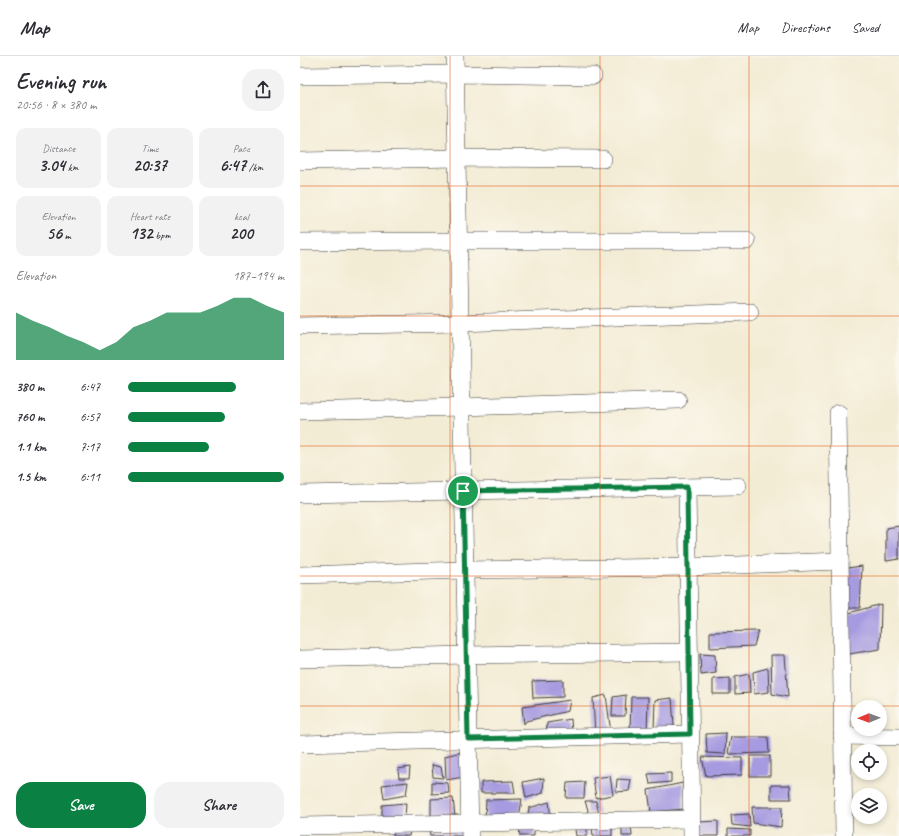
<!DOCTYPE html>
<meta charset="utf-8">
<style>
:root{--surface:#fff;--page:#f2f2f3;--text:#2b2b33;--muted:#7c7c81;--line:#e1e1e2;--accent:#0b8043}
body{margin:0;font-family:Caveat,sans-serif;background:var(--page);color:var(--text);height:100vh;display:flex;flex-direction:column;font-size:15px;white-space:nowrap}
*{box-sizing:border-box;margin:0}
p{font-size:13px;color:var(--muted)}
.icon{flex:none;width:22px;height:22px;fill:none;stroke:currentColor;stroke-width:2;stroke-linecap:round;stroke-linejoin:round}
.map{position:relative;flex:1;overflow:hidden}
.panel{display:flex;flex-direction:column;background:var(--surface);width:300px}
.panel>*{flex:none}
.needle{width:26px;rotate:269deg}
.buttons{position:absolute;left:551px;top:644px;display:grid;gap:8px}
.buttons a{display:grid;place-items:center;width:36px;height:36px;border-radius:50%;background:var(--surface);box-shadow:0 2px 6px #0003;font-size:20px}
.pin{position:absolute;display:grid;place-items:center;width:34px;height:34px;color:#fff;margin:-17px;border:2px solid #fff;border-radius:50%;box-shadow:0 1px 4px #0007}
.round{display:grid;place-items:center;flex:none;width:42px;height:42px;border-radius:16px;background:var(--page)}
.head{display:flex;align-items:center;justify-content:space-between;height:68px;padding:0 16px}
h1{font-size:22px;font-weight:700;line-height:30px}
.metrics{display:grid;grid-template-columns:repeat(3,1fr);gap:6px;height:68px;padding:4px 16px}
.metrics div{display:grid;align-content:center;border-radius:10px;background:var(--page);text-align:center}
.metrics b{font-size:17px;font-weight:700}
.metrics small{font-size:11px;font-weight:400}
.metrics p{font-size:11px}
.chart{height:112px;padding:8px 16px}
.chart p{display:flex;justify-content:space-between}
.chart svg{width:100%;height:72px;margin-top:4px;fill:var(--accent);opacity:.7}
.button{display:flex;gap:8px;margin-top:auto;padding:8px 16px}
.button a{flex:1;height:46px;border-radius:16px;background:var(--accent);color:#fff;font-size:16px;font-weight:700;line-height:46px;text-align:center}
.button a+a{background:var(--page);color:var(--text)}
ul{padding:0 16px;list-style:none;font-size:13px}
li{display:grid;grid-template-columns:64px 48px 1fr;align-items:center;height:30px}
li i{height:10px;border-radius:5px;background:var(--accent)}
header{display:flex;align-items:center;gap:24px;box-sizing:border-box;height:56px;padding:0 20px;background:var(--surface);border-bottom:1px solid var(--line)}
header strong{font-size:19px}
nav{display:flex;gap:22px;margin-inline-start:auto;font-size:14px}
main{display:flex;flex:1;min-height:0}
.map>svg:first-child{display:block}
</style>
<header>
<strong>Map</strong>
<nav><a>Map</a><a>Directions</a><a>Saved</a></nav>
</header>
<main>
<section class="panel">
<div class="head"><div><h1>Evening run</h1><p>20:56 · 8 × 380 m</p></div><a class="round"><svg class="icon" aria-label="share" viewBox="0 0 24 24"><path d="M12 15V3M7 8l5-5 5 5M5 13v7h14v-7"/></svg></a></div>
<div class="metrics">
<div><p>Distance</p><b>3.04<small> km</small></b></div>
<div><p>Time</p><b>20:37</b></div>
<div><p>Pace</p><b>6:47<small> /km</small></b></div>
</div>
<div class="metrics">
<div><p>Elevation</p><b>56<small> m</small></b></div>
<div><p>Heart rate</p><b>132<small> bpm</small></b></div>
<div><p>kcal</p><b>200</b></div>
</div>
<div class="chart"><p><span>Elevation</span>187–194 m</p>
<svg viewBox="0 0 160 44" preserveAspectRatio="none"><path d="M0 44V15L10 20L20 24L30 29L40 33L50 38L60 33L70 24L80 20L90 15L100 15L110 15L120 11L130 6L140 6L150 11L160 15V44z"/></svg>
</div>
<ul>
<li><b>380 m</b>6:47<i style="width:69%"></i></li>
<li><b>760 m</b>6:57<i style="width:62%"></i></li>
<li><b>1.1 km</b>7:17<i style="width:52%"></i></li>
<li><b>1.5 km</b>6:11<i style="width:100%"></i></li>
</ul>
<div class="button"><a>Save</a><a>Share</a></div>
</section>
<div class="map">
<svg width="599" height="780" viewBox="0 0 599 780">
<rect width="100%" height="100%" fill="#fbf7ec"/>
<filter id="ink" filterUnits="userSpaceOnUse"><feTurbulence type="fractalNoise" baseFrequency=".025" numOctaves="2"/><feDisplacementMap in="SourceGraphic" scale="8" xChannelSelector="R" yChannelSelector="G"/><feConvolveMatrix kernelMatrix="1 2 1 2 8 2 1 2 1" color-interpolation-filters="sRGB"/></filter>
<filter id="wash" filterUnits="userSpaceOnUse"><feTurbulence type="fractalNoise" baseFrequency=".012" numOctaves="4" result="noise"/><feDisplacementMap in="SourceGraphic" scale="16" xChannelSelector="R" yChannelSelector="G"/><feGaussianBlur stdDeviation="0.9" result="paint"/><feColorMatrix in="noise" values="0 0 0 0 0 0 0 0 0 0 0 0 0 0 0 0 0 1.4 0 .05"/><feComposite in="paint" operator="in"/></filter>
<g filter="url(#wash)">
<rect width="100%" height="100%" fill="#f3ecd5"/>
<g id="blocks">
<g fill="#a69ae0">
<path d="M599 470V503L586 505V472Z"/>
<path d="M562 510 560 552H547V512Z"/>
<path d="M581 548 580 593 549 598V557Z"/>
<path d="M458 575 454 590 410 592V576Z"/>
<path d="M400 598 415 599 416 617 401 619Z"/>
<path d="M471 599H485L488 641 472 638Z"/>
<path d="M468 612 469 636 454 638 453 616Z"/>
<path d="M449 618 450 637 435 638V621Z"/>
<path d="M430 622V638H413V623Z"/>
<path d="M263 624V641L233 642 232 625Z"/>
<path d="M306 639 311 677 295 679 293 642Z"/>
<path d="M326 639 325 660H312L313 641Z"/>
<path d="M331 641H348L347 677 330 676Z"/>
<path d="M372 642 374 670 354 673 355 644Z"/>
<path d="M270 644 268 655 226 665 224 668 222 651Z"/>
<path d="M271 663 272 680 246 681 247 667Z"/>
<path d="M426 677 425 698 407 697 406 678Z"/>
<path d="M431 681H468L469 697 430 698 428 697Z"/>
<path d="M162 696 164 721 146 724 145 700Z"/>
<rect x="450" y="700" width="20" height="20"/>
<path d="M402 701 442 702V719L406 720Z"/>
<path d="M132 709 141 711 143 722 133 721Z"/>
<path d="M110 711 109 722H99L98 713Z"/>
<path d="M371 717V726L350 728 348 718Z"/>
<path d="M310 720 313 739 296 742 293 722Z"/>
<path d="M244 722 243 737 226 742 223 726Z"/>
<path d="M317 723 331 724 329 735 316 736Z"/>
<path d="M213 725 215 737H181V726Z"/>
<path d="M108 726 106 739 84 743 82 729Z"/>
<path d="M132 726 148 727 149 737 132 738Z"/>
<path d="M285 726 284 742H266L267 727Z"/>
<path d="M383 727 384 753 351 756 348 734Z"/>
<path d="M471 729H490L491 743H471Z"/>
<path d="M153 742 155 761 131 760V743Z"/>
<path d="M222 743 219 762 185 765 186 744Z"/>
<path d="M285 745H296L299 758 287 757 288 754Z"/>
<path d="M249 746 251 762 227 764 229 752Z"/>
<path d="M106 747 105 762 82 763V749Z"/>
<path d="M452 751H482L481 771 453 767Z"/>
<path d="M449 758 450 771 432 769 431 759Z"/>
<path d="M418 765V780H397L398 766Z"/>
<path d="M287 766V780H276L274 767Z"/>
<path d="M331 768 332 780H322V769Z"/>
<path d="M111 769 109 780H93L94 770Z"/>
<path d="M163 769 162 780H130L129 773Z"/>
<path d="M312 770V780H293L292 771Z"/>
<path d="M219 772 234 774V780H220Z"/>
<path d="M428 773 450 774V780H428Z"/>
</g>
</g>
</g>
<g filter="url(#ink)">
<use href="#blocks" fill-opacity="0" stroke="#3c3b38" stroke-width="1"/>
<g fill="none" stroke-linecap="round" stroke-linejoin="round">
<defs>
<g id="minor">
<path d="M155 0 170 780"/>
<path d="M0 20 155 18 293 20"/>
<path d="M0 105 157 102 303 103"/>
<path d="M0 186 158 185H447"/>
<path d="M0 270 160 267 450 256"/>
<path d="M0 355 162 351 378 344"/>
<path d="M538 357 544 780"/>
<path d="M387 431 392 780"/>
<path d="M0 438 438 430"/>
<path d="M0 519 165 514 388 511 540 505"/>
<path d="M0 603 167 599 389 596"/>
<path d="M542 680 599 681"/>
<path d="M0 688 390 678"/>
<path d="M0 770 391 763"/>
</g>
</defs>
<use href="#minor" stroke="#3c3b38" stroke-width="18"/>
<use href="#minor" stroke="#fff" stroke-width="17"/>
</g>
</g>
<g fill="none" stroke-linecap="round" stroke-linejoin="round" filter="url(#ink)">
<defs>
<path id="route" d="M387 431 390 678 168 683 163 435Z"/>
</defs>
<use href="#route" stroke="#fff" stroke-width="8"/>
<use href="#route" stroke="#0b8043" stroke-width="5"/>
</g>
<path fill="none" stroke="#e8590c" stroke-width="1" stroke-opacity="0.55" d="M150 0V780M300 0V780M449 0V780M0 130H599M0 260H599M0 390H599M0 520H599M0 650H599"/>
</svg>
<div class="buttons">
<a><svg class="needle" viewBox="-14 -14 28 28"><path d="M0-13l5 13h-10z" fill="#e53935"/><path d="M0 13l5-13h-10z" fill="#7c7c81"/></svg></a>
<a><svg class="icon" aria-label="locate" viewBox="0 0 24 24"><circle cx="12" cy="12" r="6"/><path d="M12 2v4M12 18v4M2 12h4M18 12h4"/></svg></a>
<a><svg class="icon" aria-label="layers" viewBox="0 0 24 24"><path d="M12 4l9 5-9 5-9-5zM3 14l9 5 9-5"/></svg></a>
</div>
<div class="pin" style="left:163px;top:435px;background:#1e9e55"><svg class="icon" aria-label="arrive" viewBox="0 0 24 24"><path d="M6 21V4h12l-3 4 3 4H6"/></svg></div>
</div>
</main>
